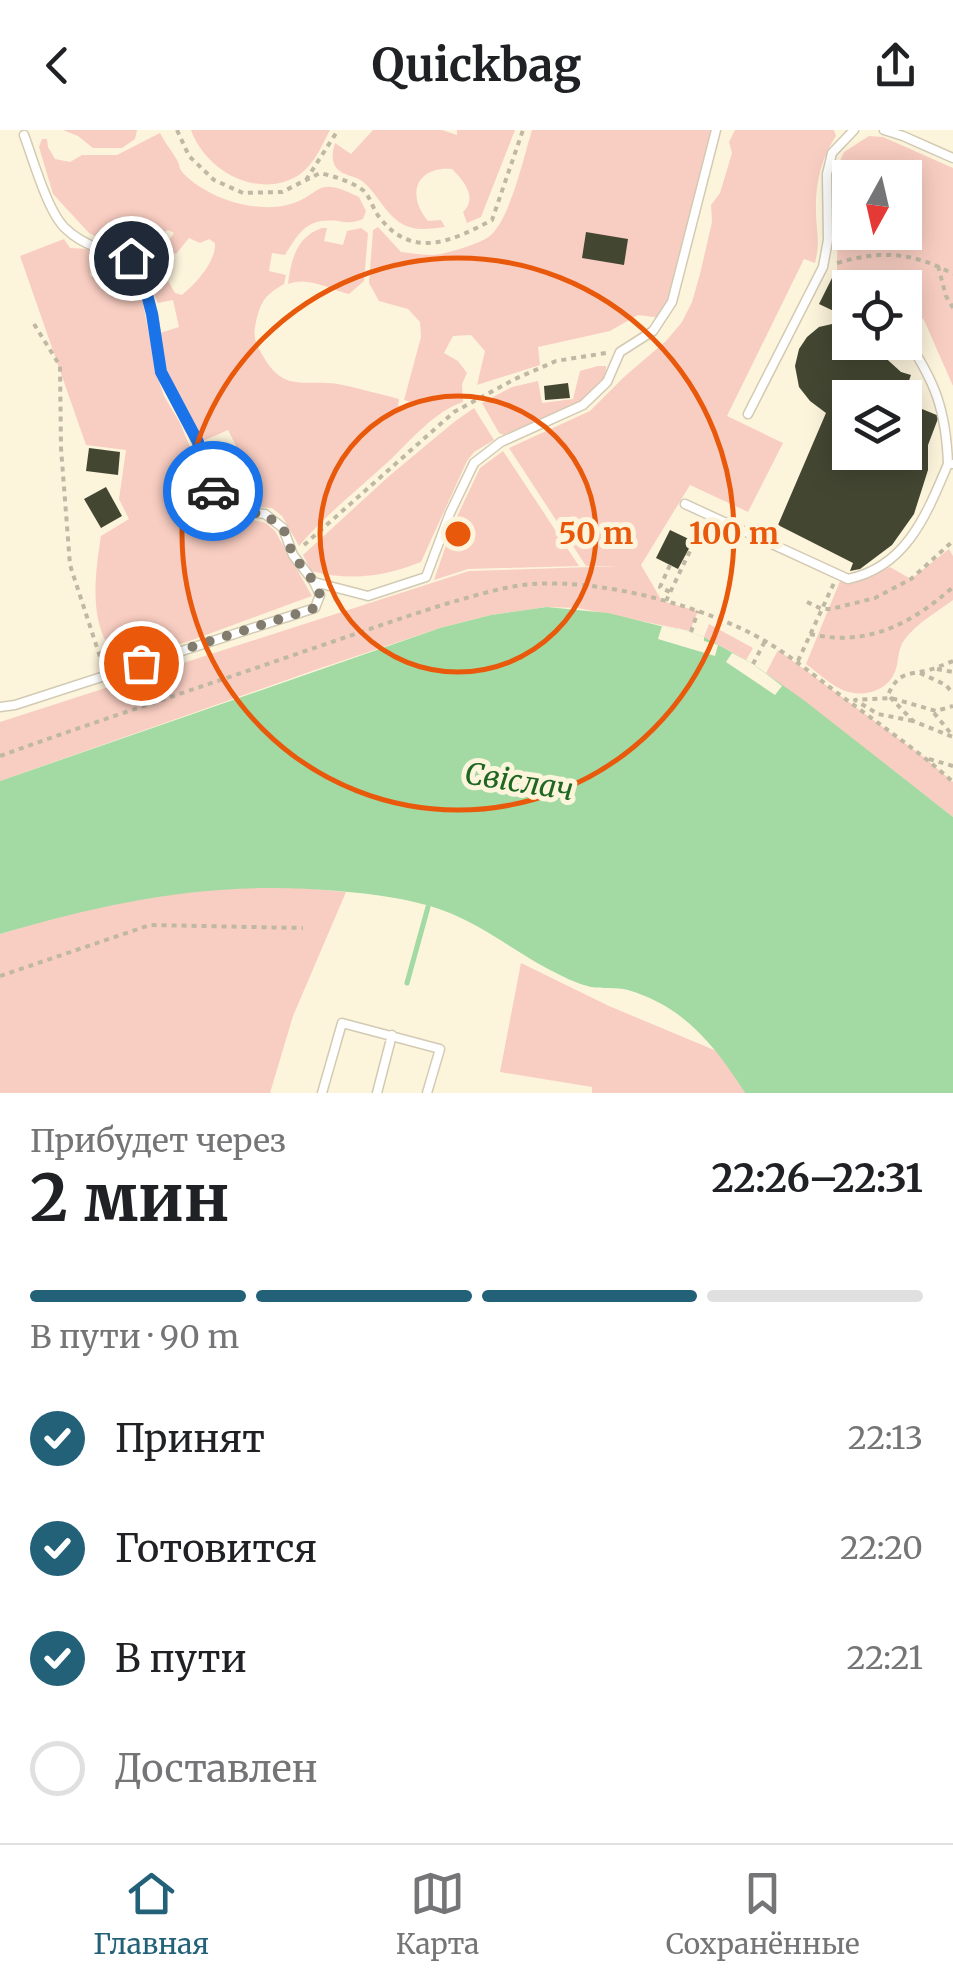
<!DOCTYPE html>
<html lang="ru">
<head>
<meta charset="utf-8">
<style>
	:root { --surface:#fff; --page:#f6f6f6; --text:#202124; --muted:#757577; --line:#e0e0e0; --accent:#236178 }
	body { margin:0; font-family:Merriweather,serif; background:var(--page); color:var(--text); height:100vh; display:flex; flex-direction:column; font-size:38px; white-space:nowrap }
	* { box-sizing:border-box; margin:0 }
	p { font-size:32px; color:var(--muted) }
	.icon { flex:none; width:55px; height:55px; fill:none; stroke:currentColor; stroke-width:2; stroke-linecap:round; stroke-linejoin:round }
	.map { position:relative; height:963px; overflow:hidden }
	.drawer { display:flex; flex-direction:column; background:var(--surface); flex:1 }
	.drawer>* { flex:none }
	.needle { width:65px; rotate:188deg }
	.fabs { position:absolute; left:832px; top:30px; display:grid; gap:20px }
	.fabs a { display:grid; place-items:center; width:90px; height:90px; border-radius:0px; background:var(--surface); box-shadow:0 5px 25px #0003; font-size:50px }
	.pin { position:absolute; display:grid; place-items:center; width:85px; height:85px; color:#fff; margin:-42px; border:5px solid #fff; border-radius:50%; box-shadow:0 2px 10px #0007 }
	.courier { position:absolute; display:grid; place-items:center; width:100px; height:100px; margin:-50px; border:8px solid #1a73e8; border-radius:50%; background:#fff; color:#222; box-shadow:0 2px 12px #0007 }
	.overview em { font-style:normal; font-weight:700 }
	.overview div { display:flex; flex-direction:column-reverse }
	.overview { display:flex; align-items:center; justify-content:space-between; height:170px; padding:0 30px }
	h1 { font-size:65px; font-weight:700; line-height:75px }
	.bar { display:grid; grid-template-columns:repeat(4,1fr); gap:15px 10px; align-content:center; height:120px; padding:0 30px }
	.bar i { height:12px; border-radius:8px; background:var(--line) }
	.bar .current { background:var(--accent) }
	.bar p { grid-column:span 4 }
	ol { padding:0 30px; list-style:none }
	li { display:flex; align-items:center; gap:30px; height:110px }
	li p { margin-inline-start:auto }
	li .icon { padding:10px; border-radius:50%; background:var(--accent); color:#fff; stroke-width:4 }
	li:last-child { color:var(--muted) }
	li i { width:55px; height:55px; border:5px solid var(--line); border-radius:50% }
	header { display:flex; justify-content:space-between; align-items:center; height:130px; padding:0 30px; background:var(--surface); font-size:45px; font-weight:700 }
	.tabs { display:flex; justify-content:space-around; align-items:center; height:140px; border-top:2px solid var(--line); background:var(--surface); font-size:28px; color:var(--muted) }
	.tabs a { display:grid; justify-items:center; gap:5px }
	.tabs .current { color:var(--accent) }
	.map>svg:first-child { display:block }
	.green { fill:#f9cec2; fill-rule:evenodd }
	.water { fill:#a3daa3 }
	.pier { fill:#fdf4dc }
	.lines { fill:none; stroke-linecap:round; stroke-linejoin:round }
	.stream { stroke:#a3daa3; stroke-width:5 }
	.building { fill:#434732; fill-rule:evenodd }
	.lane-casing { stroke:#d3cab3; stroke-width:11 }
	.path { stroke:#bfb8a4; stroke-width:4; stroke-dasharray:5 5; stroke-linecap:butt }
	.lane { stroke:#fff; stroke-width:8 }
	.done { stroke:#827c6e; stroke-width:10; stroke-dasharray:0 18 }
	.route { stroke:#1a73e8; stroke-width:12 }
	.ring { fill:none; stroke:#e8590c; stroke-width:5 }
	.labels { text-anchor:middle; stroke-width:10; stroke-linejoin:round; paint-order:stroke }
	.water-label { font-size:30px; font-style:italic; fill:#1d6723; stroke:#fdf4dc }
	.centre { fill:#e8590c; stroke:#fdf4dc; stroke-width:5 }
	.ring-label { font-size:30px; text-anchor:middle; font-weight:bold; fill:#e8590c; stroke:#fdf4dc; stroke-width:10; stroke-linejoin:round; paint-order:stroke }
</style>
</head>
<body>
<header><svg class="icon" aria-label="back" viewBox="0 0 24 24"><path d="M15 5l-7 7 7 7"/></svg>Quickbag<svg class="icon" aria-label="share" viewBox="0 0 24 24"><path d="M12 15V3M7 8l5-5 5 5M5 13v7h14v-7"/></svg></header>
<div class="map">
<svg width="953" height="963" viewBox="0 0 953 963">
	<rect width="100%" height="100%" fill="#fdf4dc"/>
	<path class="green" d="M63 0H137L135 9 122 18H93L78 6Z
		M191 0H330C322 15 314 35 299 45 259 70 206 42 191 0Z
		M373 0H442L457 5V0H515L481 87 467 93 463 82C478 68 464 51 452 39 416 36 406 65 428 91L441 90 445 97C429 99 414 102 399 92 384 82 377 63 362 51 354 45 341 46 335 36 331 29 333 20 335 13L351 24Z
		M532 0H717L662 188 638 185 610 201 538 217 540 235 477 255 485 221 471 205 453 206 444 223 458 231 467 243 462 254 463 272C435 281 411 310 390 330 359 359 327 383 299 416L282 386 272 378 248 376 233 369 218 358 250 344 228 300 203 311 167 242 160 203 179 197 173 170 158 173 147 148 151 144 161 152 167 149 175 163 182 165C196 153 216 132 215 113L209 109 200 113 189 108 176 124 164 117 174 103 168 100 134 116 109 113 89 103 53 64 39 17 42 9H47L48 17 55 29 70 32 82 25H117L160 3C165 13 172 21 177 30 182 40 177 36 184 44 208 68 253 83 287 75 324 65 313 44 359 67L366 81 363 89C353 93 348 93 338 91 307 88 300 101 285 125L272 123 269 141 286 145 284 154C263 166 260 173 255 197 253 208 257 216 263 226 284 263 303 249 338 254 358 258 379 264 399 269L398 276 408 278 410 272 404 270 421 207 420 192 408 179 379 171 369 153 373 100 378 97 401 122C412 123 423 125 433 125 446 124 484 113 492 104 511 85 524 26 532 0Z
		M735 0H834L836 6C820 30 815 56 816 84 817 104 820 113 815 133L804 129 727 286 783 313 748 382 690 355 641 435 662 471 698 481 690 501 578 478 547 477 491 485 440 498 315 540 0 651V592L469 441 619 436H586L509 318 590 281 624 247 666 211 682 192 692 172 700 144 712 92 711 75 720 63 732 23 729 12Z
		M869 6 883 7 953 38V256L924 190 905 172V158L883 157 837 141 838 35 844 22ZM850 48H905V102H850Z
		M322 98H327L324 111 343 115 347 101 361 98 368 103 364 151 349 164C329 159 308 146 288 154 291 130 296 107 322 98Z
		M64 109 70 118 88 119 99 127 91 137 90 145 109 158 125 143 141 163 156 242 164 266 180 293 190 317 199 357 208 367 225 380 240 387 266 393 275 401 312 466 187 512 119 529C87 499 95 444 101 406L129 389 119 369 126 320 86 315 20 126Z
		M598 236H606C608 275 532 290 504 305L499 303 482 273 512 257 538 251 542 273 573 269 580 241Z
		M474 278 494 310 474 322 467 331 421 432C383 447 351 451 311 441L303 425 388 347 454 292Z
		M503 321 579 436 468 439 434 450 453 395 480 338Z
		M949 419 953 426V470C937 482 918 492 905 509 896 520 900 534 893 546 884 562 862 567 845 561 832 556 818 543 806 534L840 451C859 454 874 446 890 437L911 449Z
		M709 494 753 518 746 530 704 507Z
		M778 520 925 628 953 652V687L766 543Z
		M223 758H304L346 762 293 886 270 963H0V804L74 782 151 767Z
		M521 833 609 876 719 922 745 963H592V957L500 942Z"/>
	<path class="water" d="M547 477 608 483 677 500 678 498 704 507 753 534 805 571 953 687V963H745C715 916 685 877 628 860 616 857 603 859 591 857 582 855 570 850 562 846 521 827 486 796 442 780 408 768 373 764 338 761 217 750 115 770 0 804V651L440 498 491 485Z"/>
	<path class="pier" d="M662 496 677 500 678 498 704 507V511L718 515 715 526 658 509Z
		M732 523 753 534 782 556 775 565 726 532Z"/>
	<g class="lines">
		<path class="stream" d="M407 853 428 777"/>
	</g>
	<path class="building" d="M586 102 628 109 624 135 582 128Z
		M834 144 853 153 838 183 819 174Z
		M845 191 850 192V212H868L901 242 911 245 907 256 922 279 939 286 928 315V340L914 384 892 415 860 439 850 441 853 433 778 395 826 283 810 271 799 257 795 236 799 219 807 207 819 197ZM850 268H905V322H850Z
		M568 253 570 268 545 270 544 256Z
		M89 318 120 322 118 345 86 341Z
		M106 357 122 386 101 398 84 369Z
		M670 400 693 411 678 439 656 428Z"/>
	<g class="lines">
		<defs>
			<path id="lane" d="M884 0 903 6 953 28
				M24 5C33 29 48 83 66 99 84 116 108 122 131 128L144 153 153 185 161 242 197 312 210 358 229 376 248 382 265 384 283 398 293 425 314 452 368 466 426 447 450 383 474 333 501 312 583 275 607 252 620 222 653 201 672 172 716 0
				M905 207C935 251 946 280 948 334
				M748 284 823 137 828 110 827 44 832 23 854 0
				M685 374 848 449C907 437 927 383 948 334H953
				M0 577 15 575 315 478 320 465 314 452
				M322 963 342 893 440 919 427 963
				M377 963 392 905"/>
		</defs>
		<use href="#lane" class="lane-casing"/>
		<path class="path" d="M177 0 189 26 214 50 243 63 282 62 320 43C336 47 351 51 364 61 371 68 373 80 380 88 413 130 452 111 492 90L523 0
			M306 50 338 0
			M837 133C881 120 913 122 953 144
			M938 136 946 166 953 178
			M34 194 60 236 61 318 70 435 103 536
			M304 415 454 282 515 249 556 231 606 223
			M670 435 660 457 670 462
			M666 471 703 394
			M807 472 822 479H831L875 468 911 449 953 411
			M691 502 698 481
			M810 504C868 517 911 494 953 457
			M798 531 834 453
			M953 531C945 534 937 538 929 540 907 545 898 542 888 565L913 591 953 607
			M753 534 765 511
			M937 539 953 542
			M920 543 946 555 953 564
			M934 583 953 606
			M913 591 878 584 855 570 891 568 936 581 953 576
			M0 626C102 589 205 556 308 520 356 504 403 487 452 472 478 465 505 456 533 454 603 449 705 476 765 511 796 529 823 553 851 573 886 599 921 623 953 652
			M929 629 953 636
			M0 846 150 795 303 798"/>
		<use href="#lane" class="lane"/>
	</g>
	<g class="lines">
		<path class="done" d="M141 533 315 478 320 465 314 452 293 425 283 398 264 384 248 382 230 376 213 361"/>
		<path class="route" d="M131 128 144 153 152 184 161 242 198 312 210 358 213 361"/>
	</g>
	<g class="ring">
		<circle cx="458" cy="404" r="138"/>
		<circle cx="458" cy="404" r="276"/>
	</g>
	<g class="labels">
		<g class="water-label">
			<text transform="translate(519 652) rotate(9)" y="10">Свіслач</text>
		</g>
	</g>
	<circle cx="458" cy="404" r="15" class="centre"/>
	<g class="ring-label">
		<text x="596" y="414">50 m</text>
		<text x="734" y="414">100 m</text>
	</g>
</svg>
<div class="fabs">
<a><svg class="needle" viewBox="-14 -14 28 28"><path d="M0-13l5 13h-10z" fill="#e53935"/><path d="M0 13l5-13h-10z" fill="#757577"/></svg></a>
<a><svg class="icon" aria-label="locate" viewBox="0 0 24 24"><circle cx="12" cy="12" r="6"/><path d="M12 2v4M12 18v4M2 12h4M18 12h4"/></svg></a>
<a><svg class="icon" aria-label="layers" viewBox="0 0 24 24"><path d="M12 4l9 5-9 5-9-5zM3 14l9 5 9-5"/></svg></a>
</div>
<div class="pin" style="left:141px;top:533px;background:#ea580c"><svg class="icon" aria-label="bag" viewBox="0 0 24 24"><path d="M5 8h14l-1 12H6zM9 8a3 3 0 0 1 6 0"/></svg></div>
<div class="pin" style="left:131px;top:128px;background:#1f2937"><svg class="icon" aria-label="home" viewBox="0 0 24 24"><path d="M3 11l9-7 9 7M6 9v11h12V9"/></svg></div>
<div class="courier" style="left:213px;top:361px"><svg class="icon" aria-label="car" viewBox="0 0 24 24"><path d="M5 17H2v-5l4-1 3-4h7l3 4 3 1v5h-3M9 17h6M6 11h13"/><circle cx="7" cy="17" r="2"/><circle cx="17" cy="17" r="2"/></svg></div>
</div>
<section class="drawer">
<div class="overview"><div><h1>2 мин</h1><p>Прибудет через</p></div><em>22:26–22:31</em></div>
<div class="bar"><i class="current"></i><i class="current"></i><i class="current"></i><i></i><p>В пути · 90 m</p></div>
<ol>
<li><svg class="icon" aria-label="check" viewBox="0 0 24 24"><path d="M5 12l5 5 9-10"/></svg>Принят<p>22:13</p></li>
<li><svg class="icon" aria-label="check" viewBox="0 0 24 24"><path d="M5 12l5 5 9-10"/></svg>Готовится<p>22:20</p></li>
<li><svg class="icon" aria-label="check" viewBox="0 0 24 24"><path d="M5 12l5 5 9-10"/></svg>В пути<p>22:21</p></li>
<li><i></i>Доставлен</li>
</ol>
</section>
<nav class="tabs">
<a class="current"><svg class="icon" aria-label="home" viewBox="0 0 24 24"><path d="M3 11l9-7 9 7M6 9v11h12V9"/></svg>Главная</a>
<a><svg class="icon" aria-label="map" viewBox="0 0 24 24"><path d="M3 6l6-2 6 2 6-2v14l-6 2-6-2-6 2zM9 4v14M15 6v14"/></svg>Карта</a>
<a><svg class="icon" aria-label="saved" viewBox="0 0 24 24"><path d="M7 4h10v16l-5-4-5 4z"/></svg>Сохранённые</a>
</nav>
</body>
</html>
